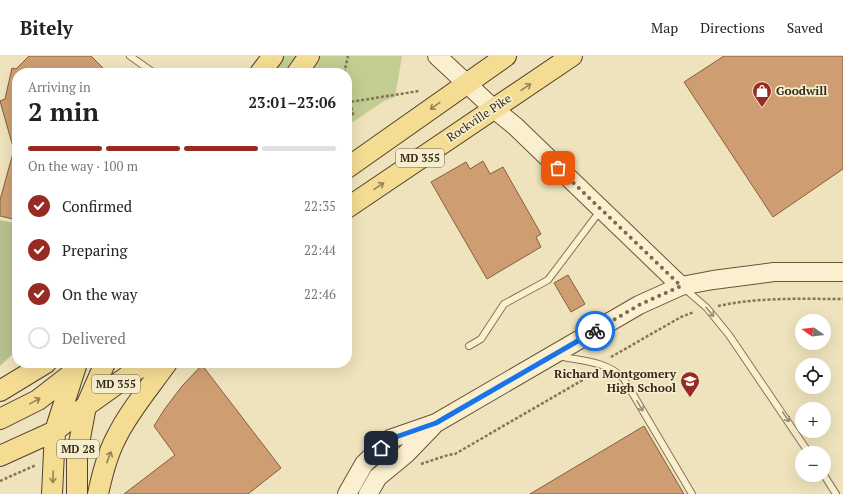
<!DOCTYPE html>
<html lang="en">
<head>
<meta charset="utf-8">
<style>
	:root { --surface:#fff; --page:#f6f6f6; --text:#222; --muted:#767676; --line:#e0e0e0; --accent:#972b24 }
	body { margin:0; font-family:"PT Serif",serif; background:var(--page); color:var(--text); height:100vh; display:flex; flex-direction:column; font-size:15px; white-space:nowrap }
	* { box-sizing:border-box; margin:0 }
	p { font-size:13px; color:var(--muted) }
	.icon { flex:none; width:22px; height:22px; fill:none; stroke:currentColor; stroke-width:2; stroke-linecap:round; stroke-linejoin:round }
	.map { position:relative; flex:1; overflow:hidden }
	.sheet { position:absolute; left:12px; top:12px; width:340px; height:300px; display:flex; flex-direction:column; background:var(--surface); border-radius:16px; box-shadow:0 4px 16px #0002 }
	.sheet>* { flex:none }
	.needle { width:26px; rotate:284deg }
	.tools { position:absolute; left:795px; top:258px; display:grid; gap:8px }
	.tools a { display:grid; place-items:center; width:36px; height:36px; border-radius:50%; background:var(--surface); box-shadow:0 4px 16px #0002; font-size:20px }
	.pin { position:absolute; display:grid; place-items:center; width:34px; height:34px; color:#fff; margin:-17px; border-radius:8px; box-shadow:0 2px 6px #0006 }
	.courier { position:absolute; display:grid; place-items:center; width:40px; height:40px; margin:-20px; border:3px solid #1a73e8; border-radius:50%; background:#fff; color:#222; box-shadow:0 1px 5px #0007 }
	.head em { font-style:normal; font-weight:700 }
	.head div { display:flex; flex-direction:column-reverse }
	.head { display:flex; align-items:center; justify-content:space-between; height:68px; padding:0 16px }
	h1 { font-size:26px; font-weight:700; line-height:30px }
	.bar { display:grid; grid-template-columns:repeat(4,1fr); gap:6px 4px; align-content:center; height:48px; padding:0 16px }
	.bar i { height:5px; border-radius:3px; background:var(--line) }
	.bar .current { background:var(--accent) }
	.bar p { grid-column:span 4 }
	ol { padding:0 16px; list-style:none }
	li { display:flex; align-items:center; gap:12px; height:44px }
	li p { margin-inline-start:auto }
	li .icon { padding:4px; border-radius:50%; background:var(--accent); color:#fff; stroke-width:4 }
	li:last-child { color:var(--muted) }
	li i { width:22px; height:22px; border:2px solid var(--line); border-radius:50% }
	header { display:flex; align-items:center; gap:24px; box-sizing:border-box; height:56px; padding:0 20px; background:var(--surface); border-bottom:1px solid var(--line) }
	header strong { font-size:19px }
	nav { display:flex; gap:22px; margin-inline-start:auto; font-size:14px }
	.map>svg:first-child { display:block }
	.green { fill:#c2cd91 }
	.cemetery { fill:#b8c191 }
	.building { fill:#ce9e72; stroke:#875e3b }
	.lines { fill:none; stroke-linecap:round; stroke-linejoin:round }
	.lane-casing { stroke:#877356; stroke-width:8 }
	.secondary-casing { stroke:#685439; stroke-width:20 }
	.primary-casing { stroke:#54412b; stroke-width:22 }
	.path { stroke:#877356; stroke-width:2.5; stroke-dasharray:3 2; stroke-linecap:butt }
	.lane { stroke:#faf0d0; stroke-width:6 }
	.secondary { stroke:#faf0d0; stroke-width:18 }
	.primary { stroke:#f4dc93; stroke-width:20 }
	.oneway { stroke:#958357 }
	.oneway2 { stroke:#988d76 }
	.done { stroke:#776b54; stroke-width:4; stroke-dasharray:0 7.2 }
	.route { stroke:#1a73e8; stroke-width:5 }
	.labels { text-anchor:middle; stroke-width:3.5; stroke-linejoin:round; paint-order:stroke }
	.shield { fill:#f6edcd; stroke:#706450; stroke-width:1 }
	.shield-label { font-size:11px; font-weight:bold; fill:#362a1b }
	.poi-label { font-size:12px; font-weight:bold; fill:#362a1b; stroke:#f6edcd; text-anchor:start }
	.street-label { font-size:12px; fill:#362a1b; stroke:#f6edcd }
</style>
</head>
<body>
<header>
<strong>Bitely</strong>
<nav><a>Map</a><a>Directions</a><a>Saved</a></nav>
</header>
<div class="map">
<svg width="843" height="438" viewBox="0 0 843 438">
	<rect width="100%" height="100%" fill="#efe3bd"/>
	<path class="green" d="M284 0H402L395 41 384 45 347 70V17H270Z"/>
	<path class="cemetery" d="M17 159V294L0 310V164L14 167Z"/>
	<path class="building" d="M29 0H91L108 17H17V91H13L0 45 5 43 12 12 16 13Z
		M724 0H843V113L773 161 684 26Z
		M13 97 17 98V150L13 163 0 160V144Z
		M483 105 490 118 503 111 541 178 536 181 541 191 487 223 431 126 466 106 470 113Z
		M568 219 585 248 571 256 554 227Z
		M202 309 281 412 248 438H124L175 399 154 370 164 354 182 330Z
		M644 370 684 438H530Z"/>
	<g class="lines">
		<defs>
			<path id="lane" d="M130 0 154 17
				M684 232 707 252 729 279 809 397
				M469 290 481 283 504 248 548 224 600 155
				M558 300C582 305 607 305 624 323L692 438
				M824 419 836 438"/>
			<path id="secondary" d="M437 0 494 53 515 70 681 230
				M347 438 364 408 390 383 436 367 639 249 681 230 713 224 774 216H843
				M368 438 378 421 406 398 433 370"/>
			<path id="primary" d="M260 17 273 0
				M297 17 309 0
				M347 112 506 0
				M347 152 572 0
				M0 335 46 307
				M0 363 38 344 74 316
				M0 400 55 375 86 350 146 307
				M52 438 55 375 77 307
				M77 438V398L86 350 105 307
				M98 438C102 419 107 399 116 382 129 355 150 331 167 307"/>
		</defs>
		<use href="#lane" class="lane-casing"/>
		<use href="#secondary" class="secondary-casing"/>
		<use href="#primary" class="primary-casing"/>
		<path class="path" d="M344 17 348 0
			M347 37 350 46
			M347 60 353 58 350 46 419 35
			M718 250C759 241 801 243 843 243
			M611 301 681 261 694 256
			M421 408 448 399 455 398 593 318
			M0 425 36 409"/>
		<use href="#lane" class="lane"/>
		<use href="#secondary" class="secondary"/>
		<use href="#primary" class="primary"/>
	</g>
	<defs><path id="oneway-shaft" d="M-6 0H5M1.5-3L5.5 0L1.5 3" fill="none" stroke-width="1.6" stroke-linecap="round" stroke-linejoin="round"/></defs>
	<g class="oneway">
		<use href="#oneway-shaft" transform="translate(526 31) rotate(-34)"/>
		<use href="#oneway-shaft" transform="translate(435 50) rotate(144)"/>
		<use href="#oneway-shaft" transform="translate(379 130) rotate(-34)"/>
		<use href="#oneway-shaft" transform="translate(35 345) rotate(-29)"/>
		<use href="#oneway-shaft" transform="translate(109 401) rotate(-69)"/>
		<use href="#oneway-shaft" transform="translate(53 421) rotate(92)"/>
	</g>
	<g class="oneway2">
		<use href="#oneway-shaft" transform="translate(710 256) rotate(49)"/>
		<use href="#oneway-shaft" transform="translate(640 350) rotate(60)"/>
		<use href="#oneway-shaft" transform="translate(786 361) rotate(56)"/>
	</g>
	<g class="lines">
		<path class="done" d="M558 112 681 230 639 249 595 275"/>
		<path class="route" d="M381 392 390 383 436 367 595 275"/>
	</g>
	<defs>
		<symbol id="shop-pin" viewBox="-11 -11 22 30"><path d="M0 17L-7.5 6A9.5 9.5 0 1 1 7.5 6Z" fill="#972b24" stroke="#f6edcd"/><path d="M-5-2.5h2.3a2.7 3.5 0 0 1 5.4 0H5L5.5 6h-11ZM-1.5-2.5h3a1.5 2.3 0 0 0-3 0Z" fill="#fff"/></symbol>
		<symbol id="school-pin" viewBox="-11 -11 22 30"><path d="M0 17L-7.5 6A9.5 9.5 0 1 1 7.5 6Z" fill="#972b24" stroke="#f6edcd"/><path d="M0-5L7-2L0 1L-7-2ZM-4 1L0 2.5L4 1V4Q0 6-4 4Z" fill="#fff"/></symbol>
	</defs>
	<g fill-rule="evenodd">
		<use href="#shop-pin" x="751" y="24" width="22" height="30"/>
		<use href="#school-pin" x="679" y="314" width="22" height="30"/>
	</g>
	<g class="labels">
		<g class="shield">
			<rect x="396" y="93" width="48" height="18" rx="3"/>
			<rect x="92" y="319" width="48" height="18" rx="3"/>
			<rect x="57" y="384" width="42" height="18" rx="3"/>
		</g>
		<g class="shield-label">
			<text x="420" y="106">MD 355</text>
			<text x="116" y="332">MD 355</text>
			<text x="78" y="397">MD 28</text>
		</g>
		<g class="poi-label">
			<text x="776" y="39">Goodwill</text>
			<text x="676" y="322" text-anchor="end">Richard Montgomery<tspan x="676" dy="14">High School</tspan></text>
		</g>
		<g class="street-label">
			<text transform="translate(479 62) rotate(-34)" y="4">Rockville Pike</text>
		</g>
	</g>
</svg>
<div class="tools">
<a><svg class="needle" viewBox="-14 -14 28 28"><path d="M0-13l5 13h-10z" fill="#e53935"/><path d="M0 13l5-13h-10z" fill="#767676"/></svg></a>
<a><svg class="icon" aria-label="locate" viewBox="0 0 24 24"><circle cx="12" cy="12" r="6"/><path d="M12 2v4M12 18v4M2 12h4M18 12h4"/></svg></a>
<a>+</a>
<a>−</a>
</div>
<div class="pin" style="left:558px;top:112px;background:#ea580c"><svg class="icon" aria-label="bag" viewBox="0 0 24 24"><path d="M5 8h14l-1 12H6zM9 8a3 3 0 0 1 6 0"/></svg></div>
<div class="pin" style="left:381px;top:392px;background:#1f2937"><svg class="icon" aria-label="home" viewBox="0 0 24 24"><path d="M3 11l9-7 9 7M6 9v11h12V9"/></svg></div>
<div class="courier" style="left:595px;top:275px"><svg class="icon" aria-label="bike" viewBox="0 0 24 24"><circle cx="6" cy="16" r="4"/><circle cx="18" cy="16" r="4"/><path d="M6 16l4-8h5l3 8M10 8l3 8H6M13 5h3"/></svg></div>
<section class="sheet">
<div class="head"><div><h1>2 min</h1><p>Arriving in</p></div><em>23:01–23:06</em></div>
<div class="bar"><i class="current"></i><i class="current"></i><i class="current"></i><i></i><p>On the way · 100 m</p></div>
<ol>
<li><svg class="icon" aria-label="check" viewBox="0 0 24 24"><path d="M5 12l5 5 9-10"/></svg>Confirmed<p>22:35</p></li>
<li><svg class="icon" aria-label="check" viewBox="0 0 24 24"><path d="M5 12l5 5 9-10"/></svg>Preparing<p>22:44</p></li>
<li><svg class="icon" aria-label="check" viewBox="0 0 24 24"><path d="M5 12l5 5 9-10"/></svg>On the way<p>22:46</p></li>
<li><i></i>Delivered</li>
</ol>
</section>
</div>
</body>
</html>
